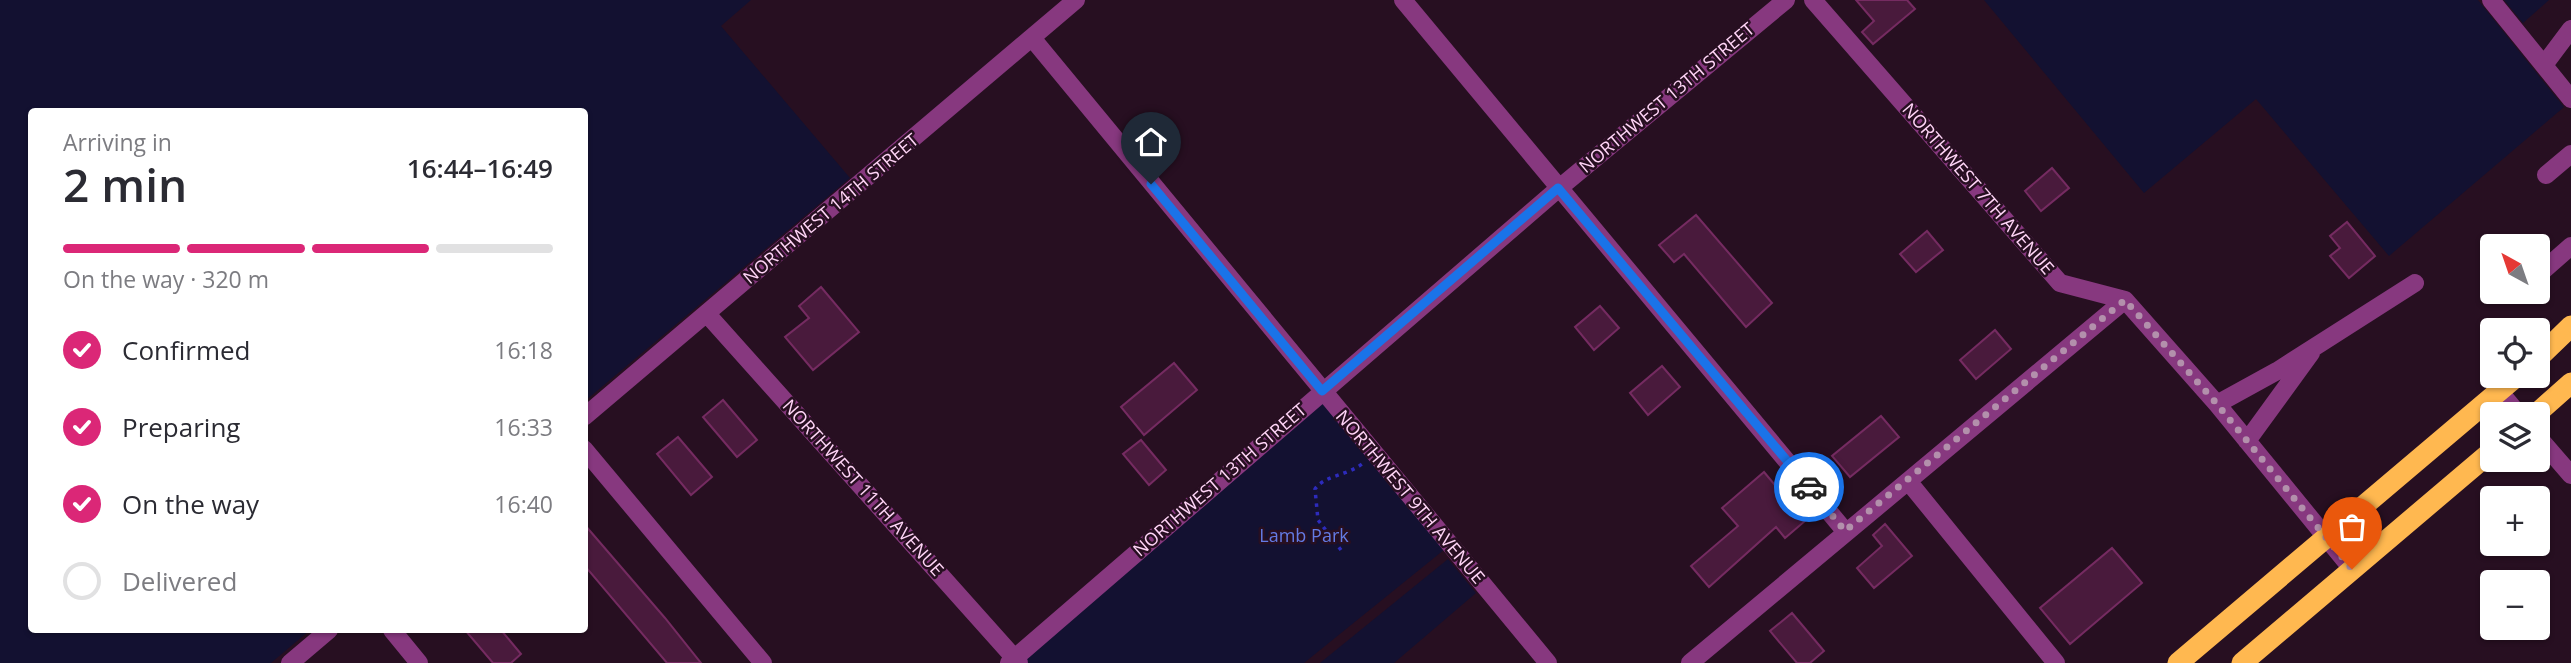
<!DOCTYPE html>
<html lang="en">
<head>
<meta charset="utf-8">
<style>
	:root { --surface:#fff; --page:#f2f2f3; --text:#2b2b33; --muted:#7c7c81; --line:#e1e1e2; --accent:#db2777 }
	body { margin:0; font-family:"Open Sans",sans-serif; background:var(--page); color:var(--text); height:100vh; display:flex; flex-direction:column; font-size:26px; white-space:nowrap }
	* { box-sizing:border-box; margin:0 }
	p { font-size:23px; color:var(--muted) }
	.icon { flex:none; width:38px; height:38px; fill:none; stroke:currentColor; stroke-width:2; stroke-linecap:round; stroke-linejoin:round }
	.map { position:relative; flex:1; overflow:hidden }
	.drawer { position:absolute; left:28px; top:108px; width:560px; height:525px; display:flex; flex-direction:column; background:var(--surface); border-radius:7px; box-shadow:0 2px 5px #0004 }
	.drawer>* { flex:none }
	.needle { width:46px; rotate:320deg }
	.buttons { position:absolute; left:2480px; top:234px; display:grid; gap:14px }
	.buttons a { display:grid; place-items:center; width:70px; height:70px; border-radius:7px; background:var(--surface); box-shadow:0 2px 5px #0004; font-size:35px }
	.pin { position:absolute; display:grid; place-items:center; width:60px; height:60px; color:#fff; margin:-72px -30px; border-radius:50% 50% 50% 0; rotate:-45deg; box-shadow:0 0 7px #0007 }
	.pin .icon { rotate:45deg }
	.courier { position:absolute; display:grid; place-items:center; width:70px; height:70px; margin:-35px; border:5px solid #1a73e8; border-radius:50%; background:#fff; color:#222; box-shadow:0 2px 9px #0007 }
	.overview em { font-style:normal; font-weight:600 }
	.overview div { display:flex; flex-direction:column-reverse }
	.overview { display:flex; align-items:center; justify-content:space-between; height:119px; padding:0 35px }
	h1 { font-size:46px; font-weight:600; line-height:52px }
	.bar { display:grid; grid-template-columns:repeat(4,1fr); gap:10px 7px; align-content:center; height:84px; padding:0 35px }
	.bar i { height:9px; border-radius:5px; background:var(--line) }
	.bar .selected { background:var(--accent) }
	.bar p { grid-column:span 4 }
	ol { padding:0 35px; list-style:none }
	li { display:flex; align-items:center; gap:21px; height:77px }
	li p { margin-inline-start:auto }
	li .icon { padding:7px; border-radius:50%; background:var(--accent); color:#fff; stroke-width:4 }
	li:last-child { color:var(--muted) }
	li i { width:38px; height:38px; border:4px solid var(--line); border-radius:50% }
	.map>svg:first-child { display:block }
	.green { fill:#131131 }
	.building { fill:#491a3c; stroke:#752b61; stroke-width:2 }
	.lines { fill:none; stroke-linecap:round; stroke-linejoin:round }
	.path { stroke:#2d2bbc; stroke-width:3.5; stroke-dasharray:3.5 5; stroke-linecap:butt }
	.minor { stroke:#87387f; stroke-width:18 }
	.highway { stroke:#ffb850; stroke-width:21 }
	.done { stroke:#b390ac; stroke-width:7; stroke-dasharray:0 12.6 }
	.route { stroke:#1a73e8; stroke-width:9 }
	.labels { text-anchor:middle; stroke-width:5; stroke-linejoin:round; paint-order:stroke }
	.street-label { font-size:18px; fill:#ffd5f7; stroke:#270f21 }
	.park-label { font-size:18px; fill:#647be5; stroke:#270f21 }
</style>
</head>
<body>
<div class="map">
<svg width="2571" height="663" viewBox="0 0 2571 663">
	<rect width="100%" height="100%" fill="#270f21"/>
	<path class="green" d="M0 0H751L721 26 850 178 585 401 584 112H32V630H310L271 663H0Z
		M1984 0H2478L2564 107 2389 256 2256 99 2144 193Z
		M2504 0H2549L2523 23Z
		M1322 391 1450 545 1304 663H1019Z
		M1448 559 1476 593 1394 663H1320Z"/>
	<path class="building" d="M1856 0H1907L1915 9 1873 44 1862 32 1874 21Z
		M2052 168 2069 188 2041 211 2025 191Z
		M1696 215 1772 303 1746 327 1684 254 1674 262 1659 245Z
		M2347 222 2375 256 2349 278 2330 256 2340 248 2330 236Z
		M1927 231 1943 250 1916 272 1900 254Z
		M821 287 859 332 813 370 785 337 809 318 799 306Z
		M1600 306 1619 328 1594 350 1575 327Z
		M1995 330 2011 349 1976 379 1960 360Z
		M1174 363 1197 390 1144 435 1121 407Z
		M1662 366 1680 387 1648 415 1630 393Z
		M723 400 757 440 737 457 703 417Z
		M1881 416 1899 437 1850 477 1832 456Z
		M678 437 712 477 691 495 657 454Z
		M1141 440 1166 470 1149 485 1123 454Z
		M1764 472 1805 521 1785 538 1776 527 1709 587 1691 566 1738 526 1722 508Z
		M584 524 665 618 701 663H667L584 565Z
		M1885 524 1912 556 1874 588 1857 568 1882 546 1873 535Z
		M2112 548 2142 583 2070 644 2040 608Z
		M1792 613 1824 651 1810 663H1797L1770 631Z
		M465 630H501L521 654 511 663H493Z"/>
	<g class="lines">
		<path class="path" d="M1341 550 1318 520 1315 489C1325 475 1346 476 1362 464"/>
		<path class="minor" d="M1403 0 1845 531
			M1813 0 2060 283 2125 300 2217 404 2352 569
			M2491 0 2571 99
			M1032 38 1548 663
			M2544 65 2571 29
			M2546 175 2571 154
			M2538 275 2571 246
			M707 314 1019 663
			M2500 392 2519 415
			M2217 404 2277 371 2415 283
			M584 417 1076 0
			M2538 437 2571 475
			M2247 441 2311 353
			M584 449 763 663
			M1908 481 2056 663
			M392 630 419 663
			M290 663 329 630
			M1009 663 1558 189 1786 0
			M1690 663 2125 300"/>
		<path class="highway" d="M2538 358 2571 326
			M2535 415 2571 383
			M2178 663 2517 376
			M2242 663 2492 451"/>
	</g>
	<g class="lines">
		<path class="done" d="M1809 487 1845 531 2125 300 2217 404 2352 569"/>
		<path class="route" d="M1151 184 1322 391 1558 188 1809 487"/>
	</g>
	<g class="labels">
		<g class="street-label">
			<text transform="translate(1667 98) rotate(-40)" y="6">NORTHWEST 13TH STREET</text>
			<text transform="translate(1978 189) rotate(49)" y="6">NORTHWEST 7TH AVENUE</text>
			<text transform="translate(831 209) rotate(-40)" y="6">NORTHWEST 14TH STREET</text>
			<text transform="translate(1220 480) rotate(-41)" y="6">NORTHWEST 13TH STREET</text>
			<text transform="translate(863 488) rotate(48)" y="6">NORTHWEST 11TH AVENUE</text>
			<text transform="translate(1410 497) rotate(50)" y="6">NORTHWEST 9TH AVENUE</text>
		</g>
		<g class="park-label">
			<text x="1304" y="542">Lamb Park</text>
		</g>
	</g>
</svg>
<div class="buttons">
<a><svg class="needle" viewBox="-14 -14 28 28"><path d="M0-13l5 13h-10z" fill="#e53935"/><path d="M0 13l5-13h-10z" fill="#7c7c81"/></svg></a>
<a><svg class="icon" aria-label="locate" viewBox="0 0 24 24"><circle cx="12" cy="12" r="6"/><path d="M12 2v4M12 18v4M2 12h4M18 12h4"/></svg></a>
<a><svg class="icon" aria-label="layers" viewBox="0 0 24 24"><path d="M12 4l9 5-9 5-9-5zM3 14l9 5 9-5"/></svg></a>
<a>+</a>
<a>−</a>
</div>
<div class="pin" style="left:2352px;top:569px;background:#ea580c"><svg class="icon" aria-label="bag" viewBox="0 0 24 24"><path d="M5 8h14l-1 12H6zM9 8a3 3 0 0 1 6 0"/></svg></div>
<div class="pin" style="left:1151px;top:184px;background:#1f2937"><svg class="icon" aria-label="home" viewBox="0 0 24 24"><path d="M3 11l9-7 9 7M6 9v11h12V9"/></svg></div>
<div class="courier" style="left:1809px;top:487px"><svg class="icon" aria-label="car" viewBox="0 0 24 24"><path d="M5 17H2v-5l4-1 3-4h7l3 4 3 1v5h-3M9 17h6M6 11h13"/><circle cx="7" cy="17" r="2"/><circle cx="17" cy="17" r="2"/></svg></div>
<section class="drawer">
<div class="overview"><div><h1>2 min</h1><p>Arriving in</p></div><em>16:44–16:49</em></div>
<div class="bar"><i class="selected"></i><i class="selected"></i><i class="selected"></i><i></i><p>On the way · 320 m</p></div>
<ol>
<li><svg class="icon" aria-label="check" viewBox="0 0 24 24"><path d="M5 12l5 5 9-10"/></svg>Confirmed<p>16:18</p></li>
<li><svg class="icon" aria-label="check" viewBox="0 0 24 24"><path d="M5 12l5 5 9-10"/></svg>Preparing<p>16:33</p></li>
<li><svg class="icon" aria-label="check" viewBox="0 0 24 24"><path d="M5 12l5 5 9-10"/></svg>On the way<p>16:40</p></li>
<li><i></i>Delivered</li>
</ol>
</section>
</div>
</body>
</html>
